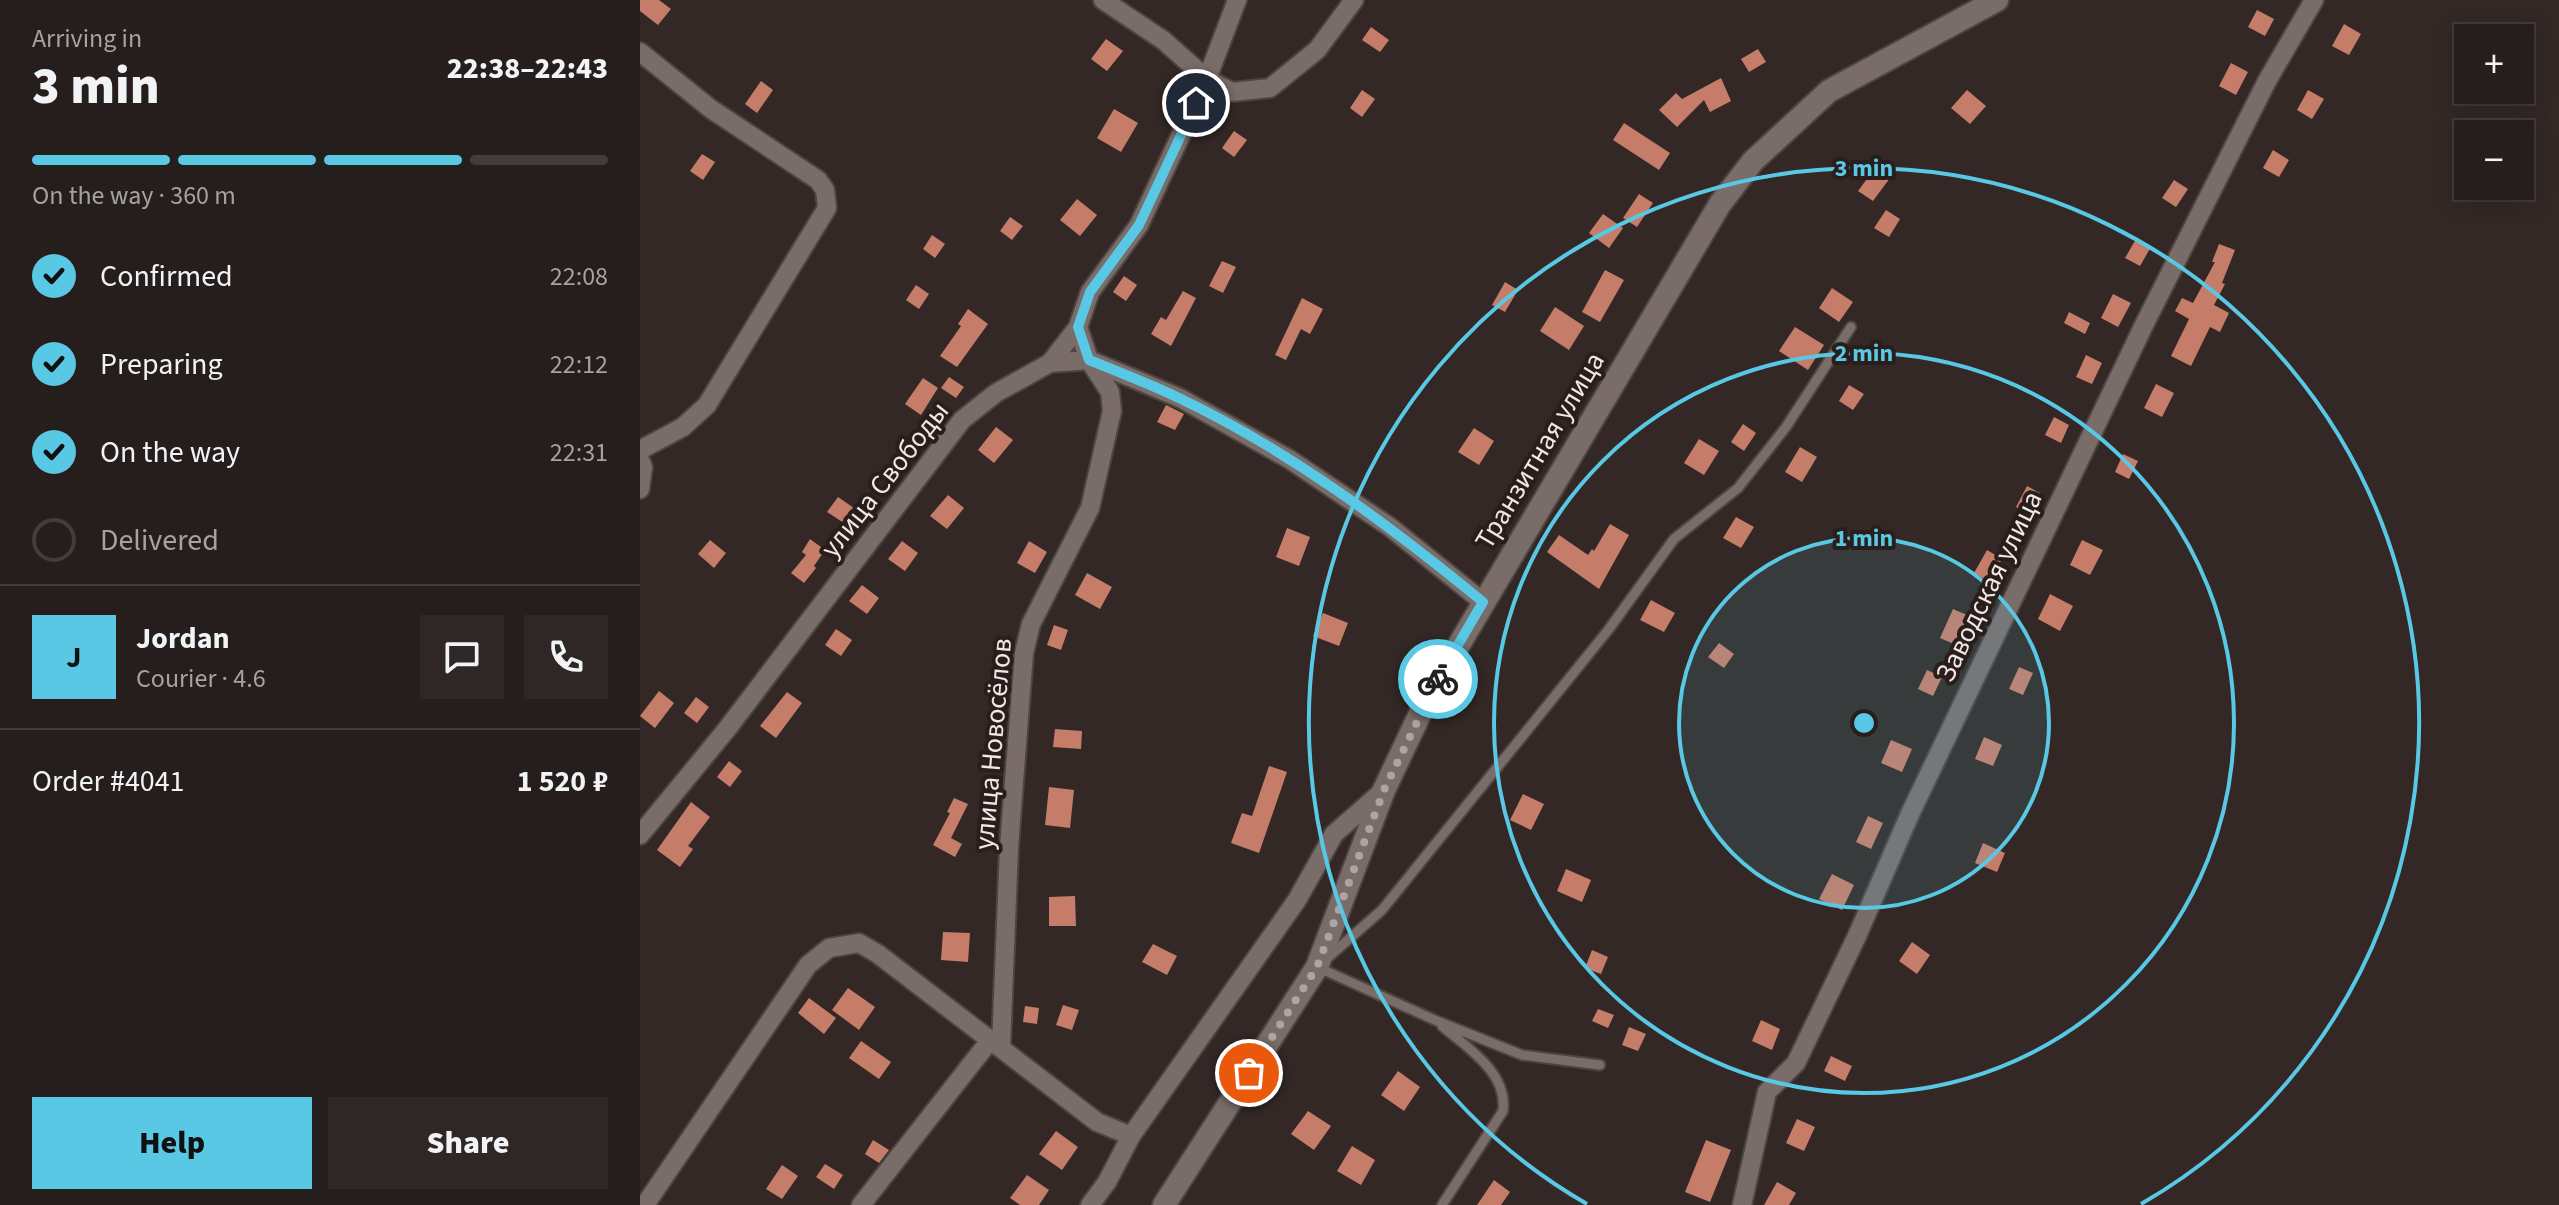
<!DOCTYPE html>
<html lang="en">
<head>
<meta charset="utf-8">
<style>
	:root { --surface:#261e1c; --page:#2e2725; --text:#f1f3f6; --muted:#a4a2a3; --line:#423c3b; --accent:#58c8e4 }
	body { margin:0; font-family:"Source Sans 3",sans-serif; background:var(--page); color:var(--text); height:100vh; display:flex; flex-direction:column; font-size:30px; white-space:nowrap }
	* { box-sizing:border-box; margin:0 }
	p { font-size:26px; color:var(--muted) }
	.icon { flex:none; width:44px; height:44px; fill:none; stroke:currentColor; stroke-width:2; stroke-linecap:round; stroke-linejoin:round }
	.map { position:relative; flex:1; overflow:hidden }
	.side { display:flex; flex-direction:column; background:var(--surface); width:640px }
	.side>* { flex:none }
	.tools { position:absolute; left:1814px; top:24px; display:grid; gap:16px }
	.tools a { display:grid; place-items:center; width:80px; height:80px; border-radius:0px; background:var(--surface); box-shadow:0 4px 20px #0003,0 0 0 2px var(--line); font-size:40px }
	.pin { position:absolute; display:grid; place-items:center; width:68px; height:68px; color:#fff; margin:-34px; border:4px solid #fff; border-radius:50%; box-shadow:0 2px 8px #0007 }
	.courier { position:absolute; display:grid; place-items:center; width:80px; height:80px; margin:-40px; border:6px solid #58c8e4; border-radius:50%; background:#fff; color:#222; box-shadow:0 2px 10px #0007 }
	.headline em { font-style:normal; font-weight:800 }
	.headline div { display:flex; flex-direction:column-reverse }
	.headline { display:flex; align-items:center; justify-content:space-between; height:136px; padding:0 32px }
	h1 { font-size:52px; font-weight:800; line-height:60px }
	.bar { display:grid; grid-template-columns:repeat(4,1fr); gap:12px 8px; align-content:center; height:96px; padding:0 32px }
	.bar i { height:10px; border-radius:6px; background:var(--line) }
	.bar .active { background:var(--accent) }
	.bar p { grid-column:span 4 }
	.line { display:flex; align-items:center; gap:20px; padding:0 32px; border-top:2px solid var(--line) }
	.line div { flex:1 }
	.round { display:grid; place-items:center; flex:none; width:84px; height:84px; border-radius:0px; background:var(--page) }
	ol { padding:0 32px; list-style:none }
	li { display:flex; align-items:center; gap:24px; height:88px }
	li p { margin-inline-start:auto }
	li .icon { padding:8px; border-radius:50%; background:var(--accent); color:#111; stroke-width:4 }
	li:last-child { color:var(--muted) }
	li i { width:44px; height:44px; border:4px solid var(--line); border-radius:50% }
	.primary-button { display:flex; gap:16px; margin-top:auto; padding:16px 32px }
	.primary-button a { flex:1; height:92px; border-radius:0px; background:var(--accent); color:#111; font-size:32px; font-weight:800; line-height:92px; text-align:center }
	.primary-button a+a { background:var(--page); color:var(--text) }
	main { display:flex; flex:1; min-height:0 }
	.map>svg:first-child { display:block }
	.building { fill:#c57d69 }
	.lines { fill:none; stroke-linecap:round; stroke-linejoin:round }
	.service-casing { stroke:#4d4542; stroke-width:13 }
	.minor-casing { stroke:#4d4542; stroke-width:22 }
	.secondary-casing { stroke:#4d4542; stroke-width:26 }
	.service { stroke:#7a6d69; stroke-width:9 }
	.minor { stroke:#7a6d69; stroke-width:18 }
	.secondary { stroke:#7a6d69; stroke-width:22 }
	.done { stroke:#ada5a2; stroke-width:8; stroke-dasharray:0 14.4 }
	.route { stroke:#58c8e4; stroke-width:10 }
	.ring { fill:none; stroke:#58c8e4; stroke-width:4 }
	.labels { text-anchor:middle; stroke-width:8; stroke-linejoin:round; paint-order:stroke }
	.street-label { font-size:28px; fill:#efe8e5; stroke:#291e1b }
	.centre { fill:#58c8e4; stroke:#291e1b; stroke-width:4 }
	.ring-label { font-size:24px; text-anchor:middle; font-weight:bold; fill:#58c8e4; stroke:#291e1b; stroke-width:8; stroke-linejoin:round; paint-order:stroke }
</style>
</head>
<body>
<main>
<section class="side">
<div class="headline"><div><h1>3 min</h1><p>Arriving in</p></div><em>22:38–22:43</em></div>
<div class="bar"><i class="active"></i><i class="active"></i><i class="active"></i><i></i><p>On the way · 360 m</p></div>
<ol>
<li><svg class="icon" aria-label="check" viewBox="0 0 24 24"><path d="M5 12l5 5 9-10"/></svg>Confirmed<p>22:08</p></li>
<li><svg class="icon" aria-label="check" viewBox="0 0 24 24"><path d="M5 12l5 5 9-10"/></svg>Preparing<p>22:12</p></li>
<li><svg class="icon" aria-label="check" viewBox="0 0 24 24"><path d="M5 12l5 5 9-10"/></svg>On the way<p>22:31</p></li>
<li><i></i>Delivered</li>
</ol>
<div class="line" style="height:144px"><b class="round" style="background:var(--accent);color:#111">J</b><div><b>Jordan</b><p>Courier · 4.6</p></div><a class="round"><svg class="icon" aria-label="chat" viewBox="0 0 24 24"><path d="M4 5h16v11H9l-5 4z"/></svg></a><a class="round"><svg class="icon" aria-label="phone" viewBox="0 0 24 24"><path d="M5 4h4l2 5-3 2q2 4 5 5l2-3 5 2v4C11 20 4 13 5 4z"/></svg></a></div>
<div class="line" style="height:104px"><div>Order #4041</div><b>1 520 ₽</b></div>
<div class="primary-button"><a>Help</a><a>Share</a></div>
</section>
<div class="map">
<svg width="1919" height="1205" viewBox="0 0 1919 1205">
	<rect width="100%" height="100%" fill="#332825"/>
	<path class="building" d="M0 0H19L31 9 18 25 0 11Z
		M1617 10 1634 19 1625 36 1608 27Z
		M1704 24 1721 34 1709 55 1692 46Z
		M731 27 749 40 740 52 722 40Z
		M466 39 483 51 467 71 451 59Z
		M1118 49 1126 62 1109 72 1101 59Z
		M1591 63 1608 72 1596 95 1579 86Z
		M1081 78 1091 101 1070 112 1064 100 1037 127 1019 110 1036 93 1042 99Z
		M121 81 133 90 117 113 105 104Z
		M722 90 735 99 722 117 710 108Z
		M1327 90 1346 106 1330 124 1311 108Z
		M1668 90 1684 99 1672 119 1657 110Z
		M474 109 498 123 481 152 457 138Z
		M984 123 1030 153 1019 170 973 140Z
		M594 131 607 140 594 157 582 148Z
		M1633 150 1649 160 1639 177 1623 168Z
		M62 154 75 162 63 180 50 171Z
		M1235 168 1250 178 1233 201 1218 191Z
		M1534 180 1548 189 1536 207 1522 198Z
		M999 194 1013 203 997 227 983 218Z
		M437 199 457 215 440 236 420 220Z
		M1246 210 1260 219 1249 237 1234 228Z
		M963 214 983 228 969 248 949 233Z
		M370 217 383 226 372 240 360 231Z
		M292 235 305 244 295 258 283 249Z
		M1496 239 1511 247 1500 266 1485 258Z
		M1579 244 1595 250 1582 283 1585 284 1574 305 1589 313 1580 332 1570 327 1551 366 1531 356 1549 319 1535 311 1542 298 1553 303 1575 262H1572Z
		M582 261 596 267 583 293 569 286Z
		M965 270 984 280 960 322 942 312Z
		M484 276 497 285 486 301 473 292Z
		M865 282 878 290 865 312 852 305Z
		M276 285 289 294 279 309 266 300Z
		M1192 288 1213 302 1199 322 1179 308Z
		M543 291 556 298 531 346 511 334 521 317 526 320Z
		M1473 294 1491 303 1478 327 1461 318Z
		M662 298 683 309 670 334 661 329 646 360 635 355Z
		M915 307 944 326 929 350 900 331Z
		M328 309 348 324 317 367 300 356 321 326 318 324Z
		M1429 312 1450 323 1445 334 1424 323Z
		M1155 327 1184 345 1168 370 1139 351Z
		M1446 355 1462 363 1452 384 1436 377Z
		M309 377 324 387 316 398 301 388Z
		M283 378 298 388 281 415 265 404Z
		M1516 384 1534 393 1522 417 1504 408Z
		M1209 385 1224 394 1213 410 1199 401Z
		M526 405 544 414 535 430 517 422Z
		M1414 417 1429 425 1421 443 1405 435Z
		M1103 424 1116 433 1104 451 1091 442Z
		M356 427 373 440 354 463 338 450Z
		M834 428 854 441 839 465 818 452Z
		M1059 439 1079 451 1064 475 1044 463Z
		M1160 447 1177 457 1162 482 1145 472Z
		M1483 454 1498 461 1489 479 1475 472Z
		M1387 486 1400 493 1389 514 1376 507Z
		M308 495 324 508 307 529 290 516Z
		M198 497 214 508 204 523 187 512Z
		M1096 517 1114 527 1101 548 1083 538Z
		M970 524 989 535 959 589 907 552 919 535 948 555 952 549 954 551Z
		M647 528 670 537 659 566 636 557Z
		M170 539 185 550 174 566 176 568 164 583 151 573 166 555 162 552Z
		M70 540 86 553 74 568 58 554Z
		M1442 540 1463 550 1450 575 1430 565Z
		M262 541 278 553 265 571 248 559Z
		M389 541 407 552 395 573 377 563Z
		M1347 550 1362 559 1349 582 1334 573Z
		M447 573 472 587 460 609 435 595Z
		M222 585 239 598 227 614 209 601Z
		M1410 594 1433 606 1420 631 1398 619Z
		M1011 600 1035 613 1024 632 1000 620Z
		M1313 609 1334 618 1321 647 1300 638Z
		M683 613 708 623 699 646 673 636Z
		M414 625 428 630 421 650 407 645Z
		M196 629 212 640 201 656 185 645Z
		M1079 643 1094 654 1084 668 1068 657Z
		M1379 667 1393 673 1383 695 1369 689Z
		M1287 670 1302 677 1293 696 1278 689Z
		M19 691 34 703 15 728 0 716Z
		M147 692 162 703 136 738 120 726Z
		M56 697 69 707 57 723 44 713Z
		M415 729 442 731 441 749 413 747Z
		M1344 737 1362 745 1353 766 1335 759Z
		M1251 740 1272 749 1262 772 1241 763Z
		M89 761 102 771 90 787 77 777Z
		M629 766 647 772 619 853 591 843 602 813 612 816Z
		M409 787 434 790 430 828 405 825Z
		M883 794 904 804 891 830 870 820Z
		M314 798 328 804 311 838 322 844 315 857 293 845 310 813 307 812Z
		M51 802 70 817 48 846 53 849 40 867 17 850Z
		M1228 816 1243 823 1231 849 1216 842Z
		M1343 843 1365 853 1357 872 1335 863Z
		M926 869 951 880 942 902 917 891Z
		M1192 874 1214 885 1202 910 1179 899Z
		M435 896 436 926H409V897Z
		M303 932 330 933 328 962 301 960Z
		M1272 942 1290 955 1277 974 1259 961Z
		M513 944 537 956 527 975 502 962Z
		M952 950 968 957 961 974 945 968Z
		M208 988 235 1007 219 1030 192 1010Z
		M169 998 196 1018 184 1034 158 1013Z
		M423 1005 439 1010 432 1030 416 1025Z
		M385 1006 399 1008 397 1024 383 1022Z
		M958 1009 974 1015 968 1028 952 1021Z
		M1121 1020 1140 1029 1132 1050 1112 1041Z
		M989 1027 1006 1034 998 1051 982 1045Z
		M221 1041 251 1062 239 1079 209 1058Z
		M1191 1056 1212 1066 1205 1081 1184 1071Z
		M758 1071 780 1087 764 1111 741 1095Z
		M668 1111 691 1126 674 1150 651 1134Z
		M1157 1119 1175 1127 1164 1151 1146 1143Z
		M416 1131 438 1147 422 1170 399 1154Z
		M233 1140 249 1150 239 1163 225 1154Z
		M1066 1140 1091 1150 1070 1202 1045 1192Z
		M712 1146 735 1160 721 1185 697 1171Z
		M185 1164 203 1175 194 1189 176 1177Z
		M142 1165 158 1176 142 1199 126 1189Z
		M387 1175 409 1190 399 1205H380L370 1198Z
		M854 1180 870 1192 861 1205H837Z
		M1137 1182 1156 1193 1149 1205H1124Z"/>
	<g class="lines">
		<defs>
			<path id="service" d="M960 1065 882 1055 797 1021 677 967 742 910 969 629 1034 539 1098 488 1146 427 1211 327
				M802 1205 863 1111C868 1073 828 1048 802 1026"/>
			<path id="minor" d="M597 0 567 79 592 92 630 88 677 50 714 0
				M0 52 71 109 178 180 185 190 187 208 67 405 43 427 0 450
				M410 363 449 360 540 398 649 459 750 527 843 602
				M0 460 3 467 0 489
				M0 835 87 729 322 420 356 393 410 363 438 327 450 292 499 225 567 79 523 40 463 0
				M361 1047 369 847 384 653 391 624 450 508 472 411 470 392 449 360 438 327
				M5 1205 168 965 189 948 219 943 238 954 457 1122 491 1136
				M221 1205 351 1039
				M450 1205 467 1182 491 1136 657 900 694 834 744 790
				M1102 1205 1127 1092 1156 1063 1217 936 1270 814 1504 325 1627 81 1674 0"/>
			<path id="secondary" d="M524 1205 677 967 744 790 788 697 1080 204 1113 161 1189 91 1357 0"/>
		</defs>
		<use href="#service" class="service-casing"/>
		<use href="#minor" class="minor-casing"/>
		<use href="#secondary" class="secondary-casing"/>
		<use href="#service" class="service"/>
		<use href="#minor" class="minor"/>
		<use href="#secondary" class="secondary"/>
	</g>
	<g class="lines">
		<path class="done" d="M609 1073 677 967 744 790 798 679"/>
		<path class="route" d="M556 103 499 225 450 292 438 327 449 360C479 372 510 384 539 398 650 451 748 524 843 602L798 679"/>
	</g>
	<circle cx="1224" cy="723" r="185" fill="#58c8e4" fill-opacity=".12"/>
	<g class="ring">
		<circle cx="1224" cy="723" r="185"/>
		<circle cx="1224" cy="723" r="370"/>
		<path d="M947 1204A555 555 0 1 1 1501 1204"/>
	</g>
	<g class="labels">
		<g class="street-label">
			<text transform="translate(899 450) rotate(-59)" y="10">Транзитная улица</text>
			<text transform="translate(244 479) rotate(-52)" y="10">улица Свободы</text>
			<text transform="translate(1348 586) rotate(-64)" y="10">Заводская улица</text>
			<text transform="translate(352 744) rotate(-85)" y="10">улица Новосёлов</text>
		</g>
	</g>
	<circle cx="1224" cy="723" r="12" class="centre"/>
	<g class="ring-label">
		<text x="1224" y="176">3 min</text>
		<text x="1224" y="361">2 min</text>
		<text x="1224" y="546">1 min</text>
	</g>
</svg>
<div class="tools">
<a>+</a>
<a>−</a>
</div>
<div class="pin" style="left:609px;top:1073px;background:#ea580c"><svg class="icon" aria-label="bag" viewBox="0 0 24 24"><path d="M5 8h14l-1 12H6zM9 8a3 3 0 0 1 6 0"/></svg></div>
<div class="pin" style="left:556px;top:103px;background:#1f2937"><svg class="icon" aria-label="home" viewBox="0 0 24 24"><path d="M3 11l9-7 9 7M6 9v11h12V9"/></svg></div>
<div class="courier" style="left:798px;top:679px"><svg class="icon" aria-label="bike" viewBox="0 0 24 24"><circle cx="6" cy="16" r="4"/><circle cx="18" cy="16" r="4"/><path d="M6 16l4-8h5l3 8M10 8l3 8H6M13 5h3"/></svg></div>
</div>
</main>
</body>
</html>
